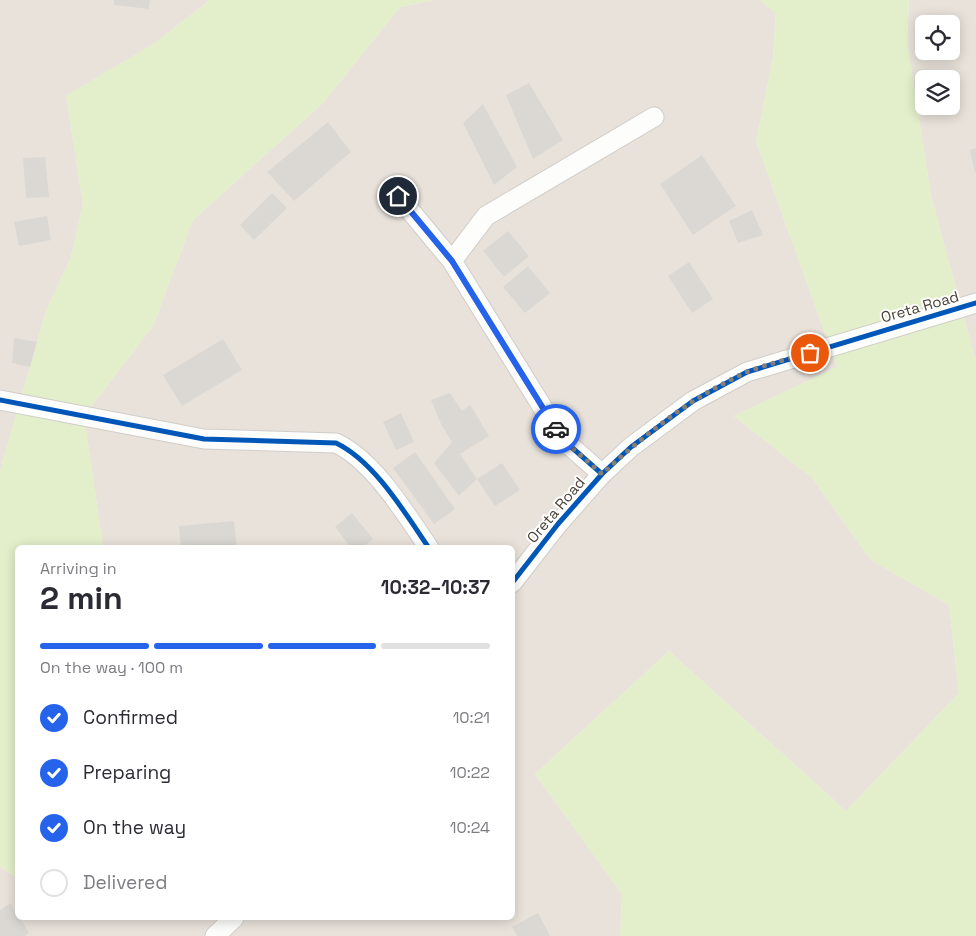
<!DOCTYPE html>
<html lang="en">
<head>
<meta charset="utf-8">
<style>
	:root { --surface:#fff; --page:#f2f2f3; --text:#2b2b33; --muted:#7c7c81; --line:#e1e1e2; --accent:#2563eb }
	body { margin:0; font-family:"Space Grotesk",sans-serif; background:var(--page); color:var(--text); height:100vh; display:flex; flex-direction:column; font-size:19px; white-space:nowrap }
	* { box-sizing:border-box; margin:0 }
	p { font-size:16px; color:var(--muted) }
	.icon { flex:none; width:28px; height:28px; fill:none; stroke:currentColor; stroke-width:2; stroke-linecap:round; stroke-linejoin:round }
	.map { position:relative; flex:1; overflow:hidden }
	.sheet { position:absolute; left:15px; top:545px; width:500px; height:375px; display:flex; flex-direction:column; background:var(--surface); border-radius:8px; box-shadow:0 2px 12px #0003 }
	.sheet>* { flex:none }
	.buttons { position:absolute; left:915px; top:15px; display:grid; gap:10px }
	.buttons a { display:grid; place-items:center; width:45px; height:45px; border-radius:8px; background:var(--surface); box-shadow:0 2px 12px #0003; font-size:25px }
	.pin { position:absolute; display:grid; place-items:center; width:42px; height:42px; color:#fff; margin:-21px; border:2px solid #fff; border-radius:50%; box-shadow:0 1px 5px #0007 }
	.courier { position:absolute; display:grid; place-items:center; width:50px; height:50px; margin:-25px; border:4px solid #2563eb; border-radius:50%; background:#fff; color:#222; box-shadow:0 1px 6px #0007 }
	.head em { font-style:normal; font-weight:800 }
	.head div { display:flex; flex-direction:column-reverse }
	.head { display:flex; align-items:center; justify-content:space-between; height:85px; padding:0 25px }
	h1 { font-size:32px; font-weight:800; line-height:38px }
	.bar { display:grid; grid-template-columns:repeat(4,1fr); gap:8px 5px; align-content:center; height:60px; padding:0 25px }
	.bar i { height:6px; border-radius:4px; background:var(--line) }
	.bar .active { background:var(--accent) }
	.bar p { grid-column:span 4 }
	ol { padding:0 25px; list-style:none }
	li { display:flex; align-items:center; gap:15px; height:55px }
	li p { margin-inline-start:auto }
	li .icon { padding:5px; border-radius:50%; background:var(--accent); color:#fff; stroke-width:4 }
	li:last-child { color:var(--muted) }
	li i { width:28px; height:28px; border:2px solid var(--line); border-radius:50% }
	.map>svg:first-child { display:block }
	.residential { fill:#e8e2da; fill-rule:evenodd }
	.green { fill:#e3efcb }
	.building { fill:#dbd8d3 }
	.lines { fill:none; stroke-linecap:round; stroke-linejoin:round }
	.minor-casing { stroke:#d0cdc9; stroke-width:21 }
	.minor { stroke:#fdfdfc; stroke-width:19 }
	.cycleway-casing { stroke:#fff; stroke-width:8 }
	.cycleway { stroke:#0057b8; stroke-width:5 }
	.done { stroke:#867f77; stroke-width:5; stroke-dasharray:0 9 }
	.route { stroke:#2563eb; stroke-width:6 }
	.labels { text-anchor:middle; stroke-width:4; stroke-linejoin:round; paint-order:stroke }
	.street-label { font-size:15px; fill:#4b4237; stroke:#fff }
</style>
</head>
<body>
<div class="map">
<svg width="976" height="936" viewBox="0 0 976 936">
	<rect width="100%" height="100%" fill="#f3f1ed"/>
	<path class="residential" d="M0 0H210L155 43 66 96 83 204 71 257 46 311 0 471Z
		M434 0H759L776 12 773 58 756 141 837 367 734 416 812 478 871 560 949 605 959 693 846 811 669 651 535 774 622 894 620 936H0V867L17 878 18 918H512V548L103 547 84 416 153 326 193 220 323 103 400 7Z
		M909 0H976V361L931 196 907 41ZM924 24H951V51H924ZM924 79H951V106H924Z"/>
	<path class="green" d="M210 0H434L400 7 323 103 193 220 153 326 84 416 103 547 18 548 17 878 0 867V471L46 311 71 257 83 204 66 96 155 43Z
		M759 0H909L907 41 931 196 976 361V936H620L622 894 535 774 669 651 846 811 959 693 949 605 871 560 812 478 734 416 837 367 756 141 773 58 776 13Z"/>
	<path class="building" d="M114 0H150L149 9 114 5Z
		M529 83 563 140 533 159 506 95Z
		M483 104 517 167 494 185 463 123Z
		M328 122 351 152 294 201 267 172Z
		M976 148V172L975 173 970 150Z
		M702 155 736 206 693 235 660 184Z
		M45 157 49 197 26 198 23 158Z
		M272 193 287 208 254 240 240 225Z
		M752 210 763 235 738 243 729 221Z
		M47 216 51 240 19 246 14 222Z
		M508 231 529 256 504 277 483 251Z
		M689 262 713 299 692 313 668 276Z
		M528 266 550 293 525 313 503 287Z
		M14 338 37 342 30 367 12 363Z
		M223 339 242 370 182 406 163 375Z
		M450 393 462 411 470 405 489 436 460 454 477 479 459 496 434 463 452 442 441 424 431 400Z
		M401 413 414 442 396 450 383 422Z
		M415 452 455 509 434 524 393 468Z
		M502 463 520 490 495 506 477 479Z
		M352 513 373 539 362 548H351L335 527Z
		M234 521 237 548H181L179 526Z
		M11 903 18 918H20L29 933 25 936H0V910Z
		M538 913 550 936H517L512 927Z"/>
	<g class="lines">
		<defs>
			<path id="minor" d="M398 196 452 261 559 434 569 445 602 474
				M452 261 486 216 654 117
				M0 400 204 439 336 443C374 461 405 513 429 548
				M512 583 558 524 602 474 631 447 693 401 747 372 976 303
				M215 936 234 918"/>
		</defs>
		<use href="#minor" class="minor-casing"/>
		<use href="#minor" class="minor"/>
		<defs>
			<path id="cycleway" d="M398 196 452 261 559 434 569 445 602 474
				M0 400 204 439 336 443C374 461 405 513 429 548
				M512 583 558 524 602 474 631 447 693 401 747 372 976 303"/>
		</defs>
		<use href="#cycleway" class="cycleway-casing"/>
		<use href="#cycleway" class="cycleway"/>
	</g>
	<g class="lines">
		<path class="done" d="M556 429 569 445 602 474C645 434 693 396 747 372 767 364 789 359 810 353"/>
		<path class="route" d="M398 196 452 261 556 429"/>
	</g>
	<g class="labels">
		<g class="street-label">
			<text transform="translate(920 307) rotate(-16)" y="5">Oreta Road</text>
			<text transform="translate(556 510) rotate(-50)" y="5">Oreta Road</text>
		</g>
	</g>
</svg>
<div class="buttons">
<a><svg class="icon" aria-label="locate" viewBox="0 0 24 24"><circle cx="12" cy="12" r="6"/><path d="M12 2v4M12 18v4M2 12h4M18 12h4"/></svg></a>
<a><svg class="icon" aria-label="layers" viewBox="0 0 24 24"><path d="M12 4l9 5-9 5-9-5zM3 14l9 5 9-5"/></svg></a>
</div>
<div class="pin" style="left:810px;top:353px;background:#ea580c"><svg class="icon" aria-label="bag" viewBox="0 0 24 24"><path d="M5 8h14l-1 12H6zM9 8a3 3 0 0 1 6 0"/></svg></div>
<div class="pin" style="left:398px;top:196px;background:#1f2937"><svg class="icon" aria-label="home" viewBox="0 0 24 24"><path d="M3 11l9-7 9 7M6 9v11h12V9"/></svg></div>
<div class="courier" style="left:556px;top:429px"><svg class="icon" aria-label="car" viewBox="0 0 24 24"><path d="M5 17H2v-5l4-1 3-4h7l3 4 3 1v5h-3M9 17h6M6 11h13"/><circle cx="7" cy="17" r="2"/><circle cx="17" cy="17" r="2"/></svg></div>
<section class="sheet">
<div class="head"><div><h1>2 min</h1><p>Arriving in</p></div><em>10:32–10:37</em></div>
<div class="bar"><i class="active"></i><i class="active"></i><i class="active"></i><i></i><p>On the way · 100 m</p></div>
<ol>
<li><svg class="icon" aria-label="check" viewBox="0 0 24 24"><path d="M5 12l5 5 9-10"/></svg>Confirmed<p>10:21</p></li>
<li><svg class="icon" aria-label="check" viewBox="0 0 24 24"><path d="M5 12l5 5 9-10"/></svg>Preparing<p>10:22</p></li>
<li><svg class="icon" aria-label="check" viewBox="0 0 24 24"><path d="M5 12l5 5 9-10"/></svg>On the way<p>10:24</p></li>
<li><i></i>Delivered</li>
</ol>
</section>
</div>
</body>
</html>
